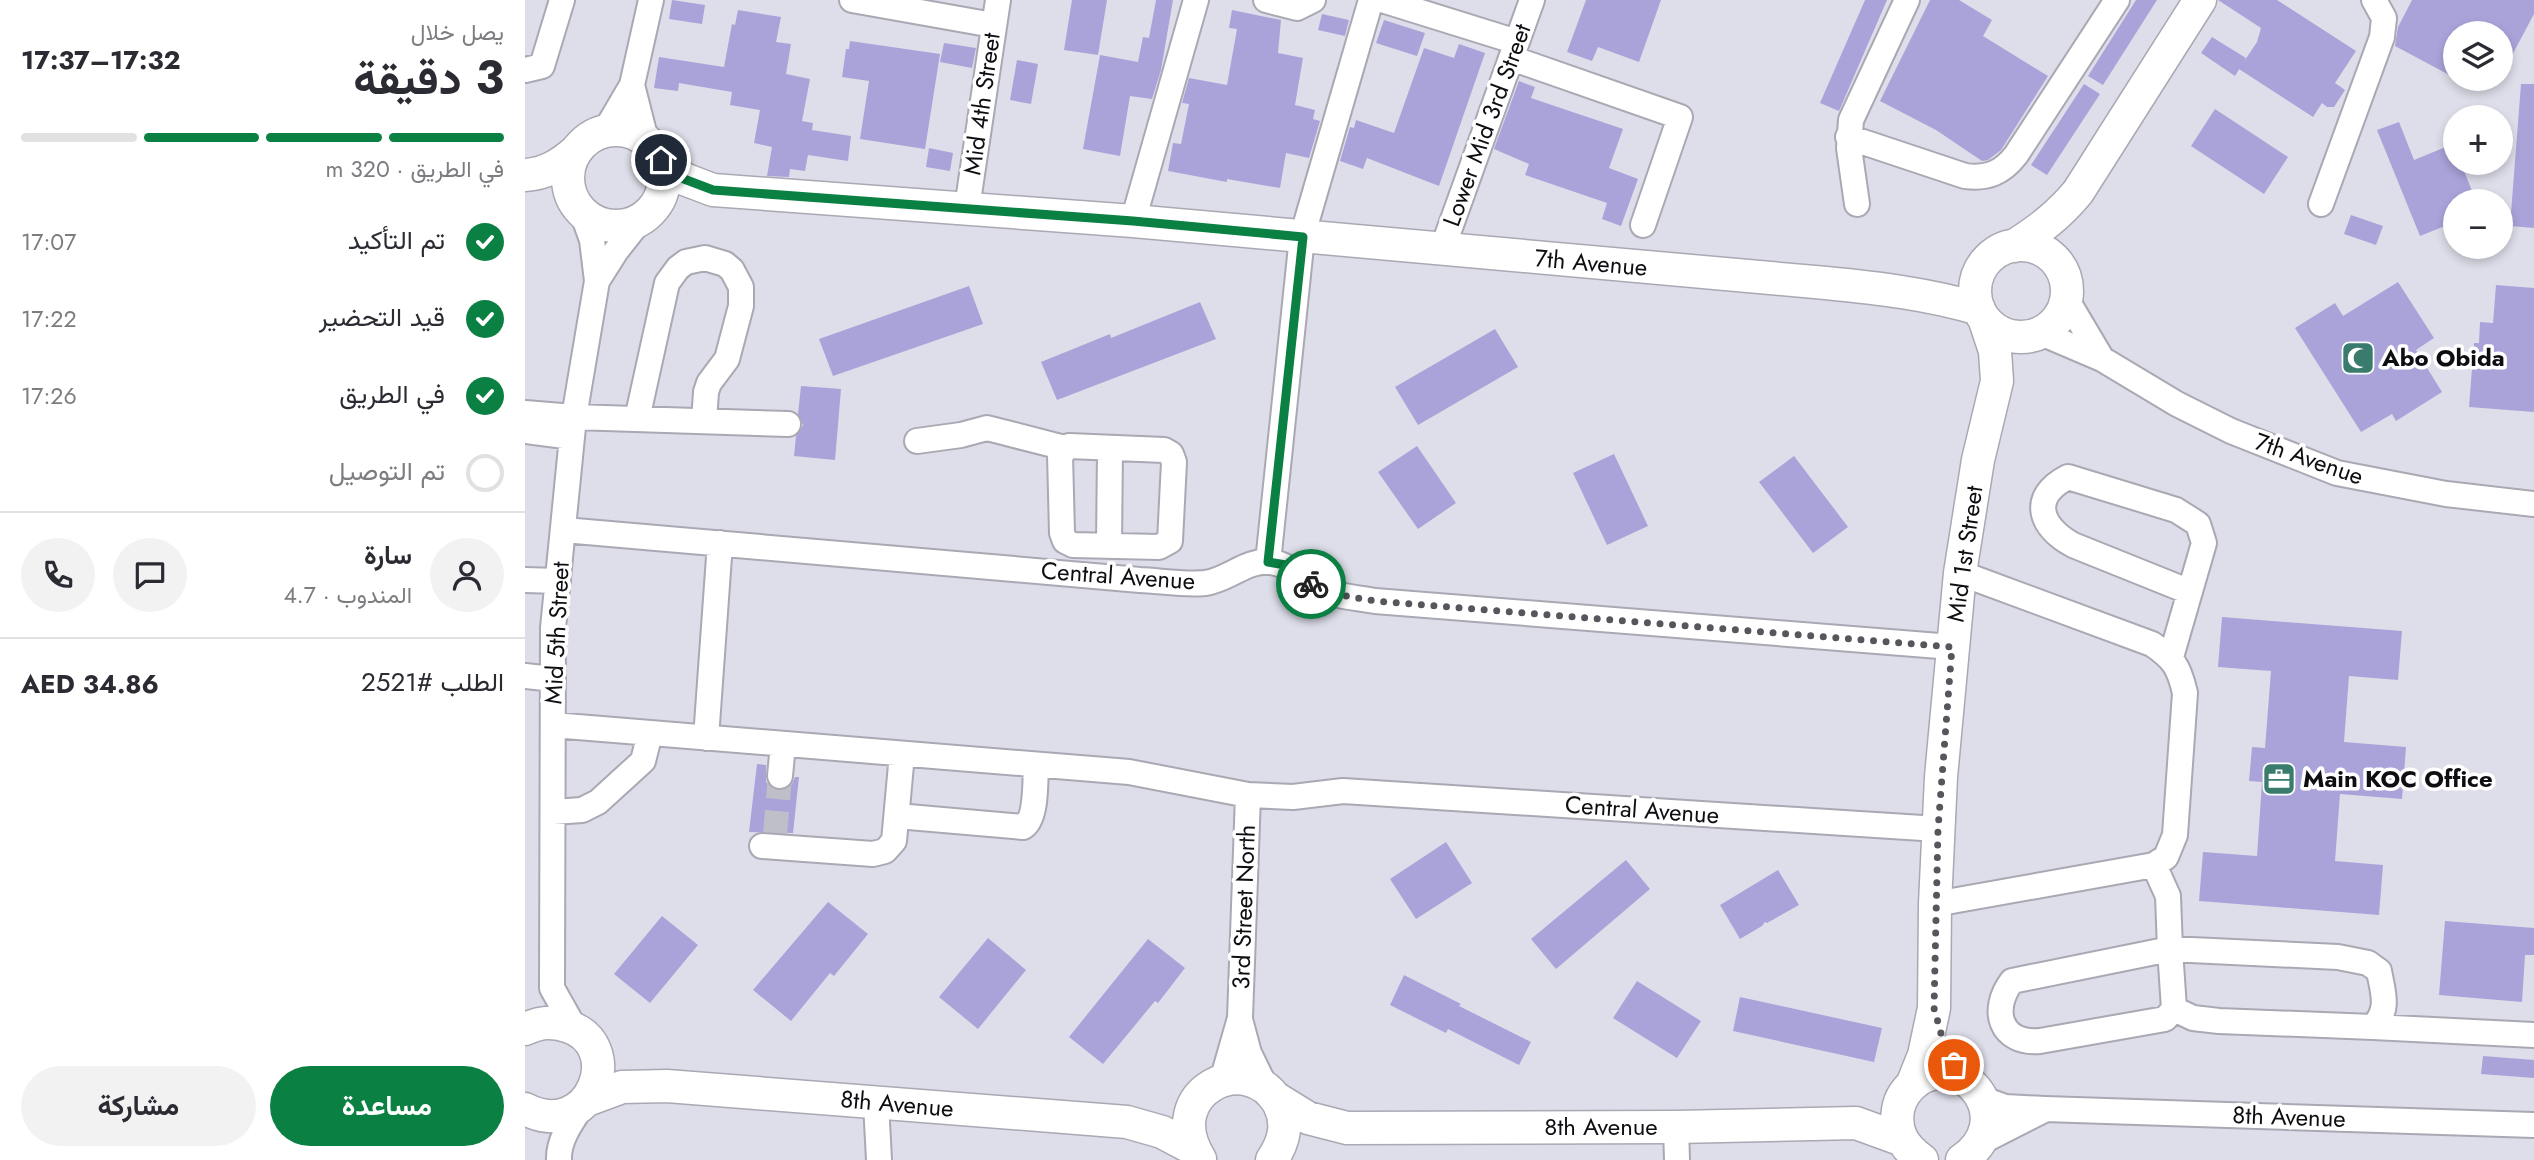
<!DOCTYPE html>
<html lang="ar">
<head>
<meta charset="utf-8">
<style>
	:root { --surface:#fff; --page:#f2f2f3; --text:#2b2b33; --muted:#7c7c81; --line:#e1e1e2; --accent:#0b8043 }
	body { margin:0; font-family:Jost,Vazirmatn,sans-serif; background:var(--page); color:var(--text); direction:rtl; height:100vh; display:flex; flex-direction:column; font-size:26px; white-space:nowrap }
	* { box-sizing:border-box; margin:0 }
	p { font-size:23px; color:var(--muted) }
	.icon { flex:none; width:38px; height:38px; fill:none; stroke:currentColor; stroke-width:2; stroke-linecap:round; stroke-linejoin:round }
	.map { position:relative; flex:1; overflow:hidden; direction:ltr }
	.drawer { display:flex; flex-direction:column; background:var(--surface); width:525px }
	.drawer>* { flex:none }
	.fabs { position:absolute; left:1918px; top:21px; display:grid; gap:14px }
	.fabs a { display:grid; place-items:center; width:70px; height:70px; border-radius:50%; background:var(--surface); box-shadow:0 4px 10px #0003; font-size:35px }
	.pin { position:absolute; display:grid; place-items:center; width:60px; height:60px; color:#fff; margin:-30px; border:4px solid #fff; border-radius:50%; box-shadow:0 2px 7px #0007 }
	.courier { position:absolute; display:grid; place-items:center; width:70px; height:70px; margin:-35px; border:5px solid #0b8043; border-radius:50%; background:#fff; color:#222; box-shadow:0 2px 9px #0007 }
	.head em { font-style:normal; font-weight:700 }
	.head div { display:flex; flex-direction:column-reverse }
	.head { display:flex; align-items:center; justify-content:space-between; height:119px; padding:0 21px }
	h1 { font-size:46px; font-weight:700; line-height:52px }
	.bar { display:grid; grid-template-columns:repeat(4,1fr); gap:10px 7px; align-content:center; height:84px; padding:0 21px }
	.bar i { height:9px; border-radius:5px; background:var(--line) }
	.bar .active { background:var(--accent) }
	.bar p { grid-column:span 4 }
	.line { display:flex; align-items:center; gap:18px; padding:0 21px; border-top:2px solid var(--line) }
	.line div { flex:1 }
	.round { display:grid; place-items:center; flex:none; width:74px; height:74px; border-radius:37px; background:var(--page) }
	ol { padding:0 21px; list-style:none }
	li { display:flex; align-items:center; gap:21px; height:77px }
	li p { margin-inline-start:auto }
	li .icon { padding:7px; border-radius:50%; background:var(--accent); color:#fff; stroke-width:4 }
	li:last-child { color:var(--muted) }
	li i { width:38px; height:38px; border:4px solid var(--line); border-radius:50% }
	.primary-button { display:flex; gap:14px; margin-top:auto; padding:14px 21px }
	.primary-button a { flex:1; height:80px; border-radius:42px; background:var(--accent); color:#fff; font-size:28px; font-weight:700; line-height:80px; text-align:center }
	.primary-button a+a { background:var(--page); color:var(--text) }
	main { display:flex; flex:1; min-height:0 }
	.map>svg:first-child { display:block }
	.building { fill:#a9a3d9 }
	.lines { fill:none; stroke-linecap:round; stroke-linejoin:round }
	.minor-tunnel { stroke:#bfbfc9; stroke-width:24; stroke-dasharray:24 12; stroke-linecap:butt }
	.minor-casing { stroke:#a9a8b3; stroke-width:28 }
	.major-casing { stroke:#a9a8b3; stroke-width:35 }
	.minor { stroke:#fff; stroke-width:24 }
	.major { stroke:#fff; stroke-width:32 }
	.done { stroke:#57565d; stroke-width:7; stroke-dasharray:0 12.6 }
	.route { stroke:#0b8043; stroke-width:9 }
	.labels { text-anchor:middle; stroke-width:7; stroke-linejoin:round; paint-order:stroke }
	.street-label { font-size:24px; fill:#0e0d11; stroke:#fff }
	.poi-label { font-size:24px; font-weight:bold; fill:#0e0d11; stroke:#fff; text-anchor:start }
</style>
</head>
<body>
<main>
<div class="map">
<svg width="2009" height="1160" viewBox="0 0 2009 1160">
	<rect width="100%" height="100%" fill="#dedeea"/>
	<path class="building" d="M147 0 180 5 177 24 144 19Z
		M547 0H582L573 55 539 50Z
		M631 0H648L636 70 627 99 605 96 595 156 558 149 575 55 613 62 618 37 624 38Z
		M1061 0H1136L1114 62 1073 47 1067 61 1042 52Z
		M1340 0H1362L1314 111 1295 103Z
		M1405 0H1434L1467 20 1458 36 1523 76 1476 150 1463 160 1457 161 1411 130 1355 101Z
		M1611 0H1632L1578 85 1563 76Z
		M1693 0H1752L1831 51 1810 83 1820 90 1809 107H1802L1797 103 1788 117 1714 69 1732 42 1736 28Z
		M1887 0H2009V14L1976 76V33H1930V78L1870 46 1873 27Z
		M213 10 256 17 251 42 266 44 261 74 285 79 277 121 288 123 287 130 326 136 323 161 283 155 280 171 265 169 264 177 242 176 247 147 229 143 235 110 205 105 207 92 154 83 153 91 129 88 134 57 199 67 207 24 210 25Z
		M707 10 756 20 753 53 778 58 770 105 790 110 788 119 795 121 784 158 761 153 755 188 702 179V182L643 171 648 143 656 144 664 104 657 103 664 78 702 85 712 29 704 28Z
		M797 14 824 20 820 36 793 30Z
		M859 20 900 33 892 56 851 43Z
		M1687 37 1721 58 1710 76 1676 53Z
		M325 41 415 54 400 149 335 139 344 81 317 77 321 49H324Z
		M419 43 451 48 447 68 415 62Z
		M934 44 960 53 914 186 842 158 838 169 815 161 825 127 829 128 831 120 869 133 899 48 929 58Z
		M492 60 513 64 506 104 485 100Z
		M994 81 1010 87 1006 98 1098 129 1084 168 1113 179 1096 226 1077 219 1082 203 1000 175 1004 164 969 149Z
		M1559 84 1575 94 1522 175 1506 165Z
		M1996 84H2009V228L1985 226Z
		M1690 109 1763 157 1739 194 1666 146Z
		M1874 122 1889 160 1928 144 1930 163H1936L1951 201H1930V222L1895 236 1852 130Z
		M404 148 428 153 425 171 401 167Z
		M1826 215 1858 226 1851 245 1819 234Z
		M1873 282 1909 338 1891 350 1917 392 1871 421 1867 414 1836 432 1770 328 1810 303 1818 316Z
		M1971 285 2009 288V412L1944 407 1949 343H1954L1955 322 1968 323Z
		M444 286 458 324 308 376 294 339Z
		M675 302 691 339 532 400 516 362 585 334 586 338Z
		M970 329 993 367 893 425 870 387Z
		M276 386 316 389 310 460 269 456 271 436 278 425 273 414Z
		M892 446 931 503 893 529 853 472Z
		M1089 454 1123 526 1082 545 1048 473Z
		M1269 456 1323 527 1288 553 1234 482Z
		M1697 617 1877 631 1873 680 1824 676 1819 742 1881 747 1877 799 1815 794 1810 861 1858 865 1854 915 1674 901 1678 852 1732 856 1737 782 1724 781 1727 747 1740 748 1746 671 1693 667Z
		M232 764 241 765V782L246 788 253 791 262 789 267 784 270 777H274L268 833 224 832Z
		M921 842 947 883 891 919 865 879Z
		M1101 860 1125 889 1031 969 1006 939Z
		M1253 870 1274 905 1242 923 1240 922 1237 926 1215 939 1195 905Z
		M303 902 343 934 309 976 305 973 266 1021 228 990Z
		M137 916 173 945 125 1003 89 974Z
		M1920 921 2009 928V955H2000L1997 1002 1914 995Z
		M463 938 501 970 453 1029 414 997Z
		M623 939 660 968 633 1003 630 1001 578 1064 544 1037Z
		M879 975 936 1004 934 1006 1006 1042 994 1065 923 1029 921 1033 865 1005Z
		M1112 981 1176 1021 1152 1058 1088 1018Z
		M1215 997 1357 1028 1349 1062 1208 1031Z
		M1958 1056 2009 1060V1078L1956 1074Z"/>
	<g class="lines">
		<path class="minor-tunnel" d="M250 835 255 776"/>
		<defs>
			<path id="minor" d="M327 0 468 25
				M741 0 772 8 788 0
				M857 0 992 42
				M986 58 1155 117 1118 225
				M0 70 17 66 37 0
				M107 85 121 140
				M80 131 107 85 126 0
				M1323 137 1440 176C1462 179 1477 173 1491 155L1592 0
				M1332 204 1324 148 1326 120 1382 0
				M1796 204 1857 37 1859 18 1849 0
				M442 208 473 0
				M608 221 671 0
				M917 250 1007 0
				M72 281 91 251 117 218
				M1542 300 1577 359
				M1516 333 1577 359 1652 404 1706 431 1812 473 1921 494 2009 504
				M0 413 49 417 263 424
				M112 419 142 283 153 268 161 262 180 258 200 264 207 270 216 287V306L202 359 184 383 181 392 179 421
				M0 431 47 437
				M392 441 436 435 462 428 540 448
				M544 446 639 450 646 454 649 462 645 541 634 547 548 545 540 541 537 533 535 455Z
				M39 530 615 580C636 581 660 585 680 583 704 580 721 559 746 562 768 565 781 585 802 592 817 597 835 598 850 601L1427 647
				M584 546 585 448
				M743 562 777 237 846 0
				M0 580 33 581
				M1646 657 1679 543 1673 524 1651 510 1543 477C1504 497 1515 527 1548 545L1665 592
				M0 676 28 679
				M28 725 604 772 723 795 768 797 818 791 1413 829
				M181 738 195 543
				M255 776 258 744
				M28 812 57 810 73 802 118 761 125 733
				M372 816 498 827C512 819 510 781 511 765
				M237 846 348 854 360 851 369 841 377 754
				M1629 865 1643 896 1645 949 1487 981C1465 1010 1475 1044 1515 1041L1640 1019 1649 1009 1645 949 1813 957 1843 963 1854 971C1858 993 1865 1009 1848 1027L1694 1021 1668 1018 1649 1009
				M1410 904 1629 865 1641 857 1650 835 1660 693C1654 667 1649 659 1627 644L1435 573
				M716 1023 724 1053 741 1088
				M1848 1027 2009 1035
				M50 1029 27 988 28 628 49 417 72 281 67 240 57 212
				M697 1081 715 1018 723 795
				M1458 1099 1480 1107 1520 1109 2009 1125
				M351 1103 354 1160
				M1151 1127 1152 1160
				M1456 1142 1519 1110
				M34 1160C33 1139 48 1120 59 1103"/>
			<path id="major" d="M43 178a48 48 0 1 1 96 0a48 48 0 1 1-96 0Z
				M136 160 159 179 188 190 608 221 1301 283C1352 288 1404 294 1454 309
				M0 175C21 174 36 164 51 151
				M1450 291a46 46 0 1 1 92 0a46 46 0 1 1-92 0Z
				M1489 246C1514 230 1534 215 1553 192L1675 0
				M0 1029C15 1022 26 1021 42 1026 103 1045 66 1143 0 1109
				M1387 1085 1399 1055 1409 1008 1410 904 1416 777 1435 573 1453 460 1472 381 1470 351 1460 321
				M749 1097 783 1118 822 1128 1151 1127 1331 1123 1375 1139
				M62 1100 97 1087 142 1086 602 1122 637 1132 669 1149
				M675 1159C633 1092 723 1048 754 1104 764 1124 759 1142 747 1160
				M1397 1160C1380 1148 1369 1133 1373 1110 1375 1097 1382 1088 1393 1080 1441 1050 1494 1121 1437 1160"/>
		</defs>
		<use href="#minor" class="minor-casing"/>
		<use href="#major" class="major-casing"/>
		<use href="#minor" class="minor"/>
		<use href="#major" class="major"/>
	</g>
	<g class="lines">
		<path class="done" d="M786 584 803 593 850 601 1427 647 1413 829 1409 1008 1417 1037 1429 1065"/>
		<path class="route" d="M136 160 159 179 188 190 608 221 778 237 743 562 761 565 776 580 786 584"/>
	</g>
	<defs>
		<symbol id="mosque-square" viewBox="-11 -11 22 22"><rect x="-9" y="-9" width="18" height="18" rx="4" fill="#397b6d" stroke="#fff"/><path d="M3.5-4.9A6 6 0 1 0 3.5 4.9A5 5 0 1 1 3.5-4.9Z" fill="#fff"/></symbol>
		<symbol id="office-square" viewBox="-11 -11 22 22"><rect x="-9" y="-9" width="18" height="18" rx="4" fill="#397b6d" stroke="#fff"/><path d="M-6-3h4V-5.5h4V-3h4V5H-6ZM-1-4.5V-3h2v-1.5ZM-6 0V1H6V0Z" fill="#fff"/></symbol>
	</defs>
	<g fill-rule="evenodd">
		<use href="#mosque-square" x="1814" y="339" width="38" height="38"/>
		<use href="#office-square" x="1735" y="760" width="38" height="38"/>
	</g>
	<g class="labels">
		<g class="street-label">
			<text transform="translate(457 104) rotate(-82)" y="8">Mid 4th Street</text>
			<text transform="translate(962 125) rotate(-70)" y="8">Lower Mid 3rd Street</text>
			<text transform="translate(1066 263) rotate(5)" y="8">7th Avenue</text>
			<text transform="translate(1784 459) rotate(19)" y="8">7th Avenue</text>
			<text transform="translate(1440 554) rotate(-82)" y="8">Mid 1st Street</text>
			<text transform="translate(593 576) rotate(4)" y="8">Central Avenue</text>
			<text transform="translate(32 633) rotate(-87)" y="8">Mid 5th Street</text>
			<text transform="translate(1117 810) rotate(4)" y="8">Central Avenue</text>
			<text transform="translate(719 907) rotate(-88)" y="8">3rd Street North</text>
			<text transform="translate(372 1104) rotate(5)" y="8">8th Avenue</text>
			<text transform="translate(1764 1117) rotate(2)" y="8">8th Avenue</text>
			<text x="1076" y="1135">8th Avenue</text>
		</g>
		<g class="poi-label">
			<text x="1857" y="366">Abo Obida</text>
			<text x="1778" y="787">Main KOC Office</text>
		</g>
	</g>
</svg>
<div class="fabs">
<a><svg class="icon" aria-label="layers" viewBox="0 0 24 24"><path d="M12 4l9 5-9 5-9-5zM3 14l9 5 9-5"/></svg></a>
<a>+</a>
<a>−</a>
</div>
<div class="pin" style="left:1429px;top:1065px;background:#ea580c"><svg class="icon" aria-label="bag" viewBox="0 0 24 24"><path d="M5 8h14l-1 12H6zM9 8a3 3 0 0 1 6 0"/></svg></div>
<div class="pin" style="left:136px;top:160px;background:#1f2937"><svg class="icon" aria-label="home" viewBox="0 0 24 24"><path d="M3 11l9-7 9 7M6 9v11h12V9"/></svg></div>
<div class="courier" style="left:786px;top:584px"><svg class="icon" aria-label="bike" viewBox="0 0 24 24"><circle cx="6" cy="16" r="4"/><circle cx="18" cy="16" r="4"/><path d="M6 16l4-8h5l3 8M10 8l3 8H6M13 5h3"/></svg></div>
</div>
<section class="drawer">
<div class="head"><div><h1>3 دقيقة</h1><p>يصل خلال</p></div><em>17:32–17:37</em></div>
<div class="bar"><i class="active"></i><i class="active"></i><i class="active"></i><i></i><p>في الطريق · 320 m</p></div>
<ol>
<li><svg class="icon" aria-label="check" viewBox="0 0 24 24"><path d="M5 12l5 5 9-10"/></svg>تم التأكيد<p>17:07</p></li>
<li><svg class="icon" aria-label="check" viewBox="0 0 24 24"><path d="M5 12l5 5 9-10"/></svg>قيد التحضير<p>17:22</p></li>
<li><svg class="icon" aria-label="check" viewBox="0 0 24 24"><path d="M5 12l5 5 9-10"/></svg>في الطريق<p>17:26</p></li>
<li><i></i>تم التوصيل</li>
</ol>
<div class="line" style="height:126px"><a class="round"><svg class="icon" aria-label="person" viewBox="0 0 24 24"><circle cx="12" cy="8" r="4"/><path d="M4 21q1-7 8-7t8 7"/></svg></a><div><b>سارة</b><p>المندوب · 4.7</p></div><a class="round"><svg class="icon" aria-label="chat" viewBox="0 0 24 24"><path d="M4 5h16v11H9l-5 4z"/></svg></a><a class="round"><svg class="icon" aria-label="phone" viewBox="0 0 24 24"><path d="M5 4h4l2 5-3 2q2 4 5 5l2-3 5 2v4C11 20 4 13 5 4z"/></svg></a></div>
<div class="line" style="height:91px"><div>الطلب #2521</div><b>AED 34.86</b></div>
<div class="primary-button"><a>مساعدة</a><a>مشاركة</a></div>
</section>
</main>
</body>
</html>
